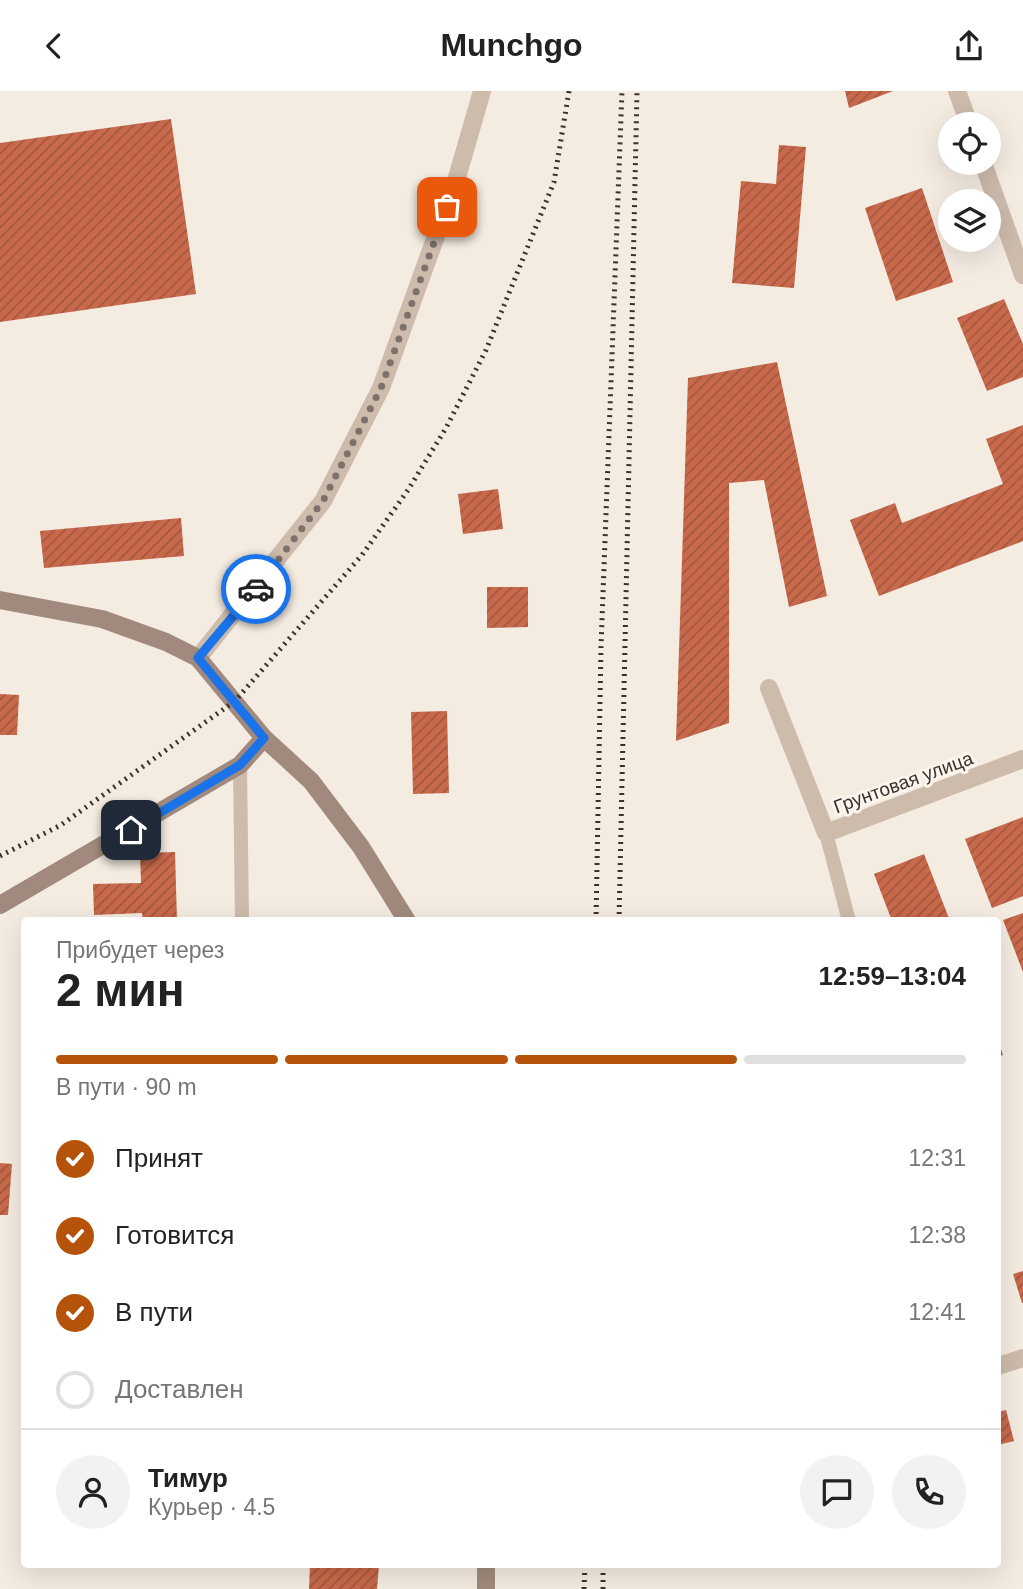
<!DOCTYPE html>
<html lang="ru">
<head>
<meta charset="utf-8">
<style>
	:root { --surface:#fff; --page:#f2f2f2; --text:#222; --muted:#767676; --line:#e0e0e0; --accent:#b45309 }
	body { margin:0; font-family:Arial,sans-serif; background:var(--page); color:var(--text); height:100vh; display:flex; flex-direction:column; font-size:26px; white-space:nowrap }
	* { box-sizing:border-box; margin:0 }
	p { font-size:23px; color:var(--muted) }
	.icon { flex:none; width:38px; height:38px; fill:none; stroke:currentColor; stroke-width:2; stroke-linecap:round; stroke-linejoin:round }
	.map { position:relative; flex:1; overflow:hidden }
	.drawer { position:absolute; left:21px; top:826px; width:980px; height:651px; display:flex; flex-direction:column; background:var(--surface); border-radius:7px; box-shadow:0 7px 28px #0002 }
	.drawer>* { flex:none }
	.buttons { position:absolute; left:938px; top:21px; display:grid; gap:14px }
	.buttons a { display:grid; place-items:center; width:63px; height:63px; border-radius:50%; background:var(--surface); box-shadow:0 7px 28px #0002; font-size:35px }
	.pin { position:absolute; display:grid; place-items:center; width:60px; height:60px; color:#fff; margin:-30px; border-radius:14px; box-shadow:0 4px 10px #0006 }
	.courier { position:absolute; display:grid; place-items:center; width:70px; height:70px; margin:-35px; border:5px solid #1a73e8; border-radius:50%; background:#fff; color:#222; box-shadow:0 2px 9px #0007 }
	.summary em { font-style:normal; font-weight:700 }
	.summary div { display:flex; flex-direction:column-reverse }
	.summary { display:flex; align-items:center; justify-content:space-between; height:119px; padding:0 35px }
	h1 { font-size:46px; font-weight:700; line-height:52px }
	.bar { display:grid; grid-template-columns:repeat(4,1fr); gap:10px 7px; align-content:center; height:84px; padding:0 35px }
	.bar i { height:9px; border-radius:5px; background:var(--line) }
	.bar .active { background:var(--accent) }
	.bar p { grid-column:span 4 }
	.line { display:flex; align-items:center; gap:18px; padding:0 35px; border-top:2px solid var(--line) }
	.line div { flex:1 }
	.round { display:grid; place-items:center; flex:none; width:74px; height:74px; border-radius:37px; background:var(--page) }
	ol { padding:0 35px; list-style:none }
	li { display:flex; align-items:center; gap:21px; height:77px }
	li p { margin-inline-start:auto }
	li .icon { padding:7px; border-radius:50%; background:var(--accent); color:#fff; stroke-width:4 }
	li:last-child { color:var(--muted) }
	li i { width:38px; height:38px; border:4px solid var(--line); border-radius:50% }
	header { display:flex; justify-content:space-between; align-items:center; height:91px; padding:0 35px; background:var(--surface); font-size:32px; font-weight:700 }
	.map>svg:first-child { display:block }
	.building { fill:url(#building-hatch) }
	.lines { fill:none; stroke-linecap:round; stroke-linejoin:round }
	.lane { stroke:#cdbbac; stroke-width:14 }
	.street { stroke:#cdbbac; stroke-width:18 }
	.secondary { stroke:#a18a7d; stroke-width:18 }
	.rail { stroke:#3b302b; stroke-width:5; stroke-dasharray:2 5; stroke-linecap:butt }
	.done { stroke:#7c716b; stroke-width:7; stroke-dasharray:0 12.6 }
	.route { stroke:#1a73e8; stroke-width:9 }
	.labels { text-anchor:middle; stroke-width:6; stroke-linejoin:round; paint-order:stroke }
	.street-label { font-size:19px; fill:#3b302b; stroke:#fbf5ee }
</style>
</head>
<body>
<header><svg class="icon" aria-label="back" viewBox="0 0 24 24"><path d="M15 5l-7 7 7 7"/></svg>Munchgo<svg class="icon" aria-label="share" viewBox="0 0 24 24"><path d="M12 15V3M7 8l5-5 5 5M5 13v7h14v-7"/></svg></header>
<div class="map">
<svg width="1023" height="1498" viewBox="0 0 1023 1498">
	<defs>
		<pattern id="building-hatch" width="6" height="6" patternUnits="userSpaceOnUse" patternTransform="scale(1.75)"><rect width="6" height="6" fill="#c8694b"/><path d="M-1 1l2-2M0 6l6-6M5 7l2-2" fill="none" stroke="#a4573f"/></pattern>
	</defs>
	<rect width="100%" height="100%" fill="#f4ebe1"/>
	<path class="building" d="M845 0H893L849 17Z
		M171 28 196 203 0 231V52Z
		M779 54 806 56 794 197 732 192 741 90 776 93Z
		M922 97 953 191 896 210 865 117Z
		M1004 208 1023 253V286L987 300 957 227Z
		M777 271 827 505 789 516 764 389 729 392V632L676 650 688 287Z
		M1023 334V450L879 505 850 429 895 412 902 432 1003 393 986 348Z
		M498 398 503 438 463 443 458 403Z
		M181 427 184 465 44 477 40 440Z
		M487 496H528V536L487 537Z
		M0 603 19 604 17 644H0Z
		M447 620 449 702 413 703 411 621Z
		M1023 726V805L992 817 965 748Z
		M175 761 177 830H143L142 822 94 824 93 793 141 792 140 762Z
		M924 763 950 830H892L874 783Z
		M1023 822V881L1003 829Z
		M998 949 1003 964 998 966Z
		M0 1072 12 1073 8 1124H0Z
		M1023 1180V1212H1022L1013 1183Z
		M1006 1319 1014 1350 998 1354V1321Z
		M310 1474H379L377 1498H309Z"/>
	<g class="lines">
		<path class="lane" d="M240 674 242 830
			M826 742 849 830"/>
		<path class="street" d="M957 0 969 33
			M983 72 1023 184
			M198 567 323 410 381 297 456 90 482 0
			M769 597 826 742 1023 668
			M998 1275 1023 1267"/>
		<path class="secondary" d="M0 509 102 528 166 551 198 567 264 647 311 690 361 756 407 830
			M0 814 240 674 264 647
			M486 1474V1498"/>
		<path class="rail" d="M0 765 61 734 235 610 362 464 408 399 446 337 486 259 554 91 569 0
			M596 830 601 556 622 0
			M619 830 637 0
			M584 1498 585 1474
			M603 1498V1474"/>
	</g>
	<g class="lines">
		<path class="done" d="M256 498 323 410 381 297 447 116"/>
		<path class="route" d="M131 739 240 674 264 647 198 567 256 498"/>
	</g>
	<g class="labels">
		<g class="street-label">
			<text transform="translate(903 691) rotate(-20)" y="7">Грунтовая улица</text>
		</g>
	</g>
</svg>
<div class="buttons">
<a><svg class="icon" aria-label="locate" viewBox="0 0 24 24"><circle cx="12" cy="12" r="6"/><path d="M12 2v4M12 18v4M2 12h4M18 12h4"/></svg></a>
<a><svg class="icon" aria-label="layers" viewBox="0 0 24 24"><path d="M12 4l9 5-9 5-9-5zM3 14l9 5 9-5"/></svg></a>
</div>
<div class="pin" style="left:447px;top:116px;background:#ea580c"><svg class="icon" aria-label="bag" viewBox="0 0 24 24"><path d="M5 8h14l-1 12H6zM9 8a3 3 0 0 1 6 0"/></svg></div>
<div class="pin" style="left:131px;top:739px;background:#1f2937"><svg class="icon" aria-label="home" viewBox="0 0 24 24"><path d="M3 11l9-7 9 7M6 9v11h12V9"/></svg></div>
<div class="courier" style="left:256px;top:498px"><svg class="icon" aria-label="car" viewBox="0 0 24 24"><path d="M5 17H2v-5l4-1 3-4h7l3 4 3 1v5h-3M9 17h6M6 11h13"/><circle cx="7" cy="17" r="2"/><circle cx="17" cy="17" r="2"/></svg></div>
<section class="drawer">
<div class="summary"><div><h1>2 мин</h1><p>Прибудет через</p></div><em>12:59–13:04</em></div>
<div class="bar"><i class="active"></i><i class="active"></i><i class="active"></i><i></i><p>В пути · 90 m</p></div>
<ol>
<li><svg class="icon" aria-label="check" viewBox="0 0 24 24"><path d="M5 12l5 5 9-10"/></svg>Принят<p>12:31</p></li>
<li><svg class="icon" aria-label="check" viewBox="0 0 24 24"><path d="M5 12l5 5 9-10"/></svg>Готовится<p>12:38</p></li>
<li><svg class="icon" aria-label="check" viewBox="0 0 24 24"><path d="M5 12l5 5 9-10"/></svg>В пути<p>12:41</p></li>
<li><i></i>Доставлен</li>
</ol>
<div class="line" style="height:126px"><a class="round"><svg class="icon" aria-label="person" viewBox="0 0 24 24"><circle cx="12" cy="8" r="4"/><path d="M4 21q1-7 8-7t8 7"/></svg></a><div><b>Тимур</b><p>Курьер · 4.5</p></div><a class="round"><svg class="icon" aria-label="chat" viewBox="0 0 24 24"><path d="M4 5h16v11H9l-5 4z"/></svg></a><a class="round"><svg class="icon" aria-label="phone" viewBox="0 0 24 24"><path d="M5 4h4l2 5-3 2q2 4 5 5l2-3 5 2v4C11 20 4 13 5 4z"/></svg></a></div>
</section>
</div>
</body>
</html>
